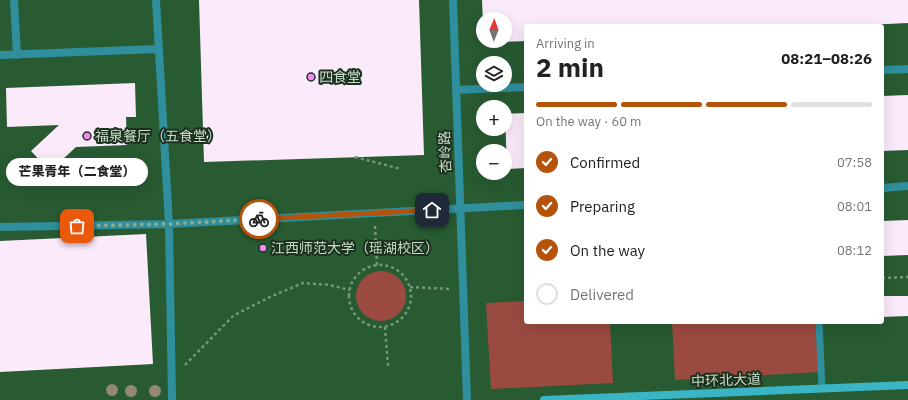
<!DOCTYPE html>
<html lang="en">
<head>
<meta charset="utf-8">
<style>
	:root { --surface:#fff; --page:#f2f2f2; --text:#202124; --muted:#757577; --line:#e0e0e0; --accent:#b45309 }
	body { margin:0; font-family:"IBM Plex Sans","Noto Sans SC",sans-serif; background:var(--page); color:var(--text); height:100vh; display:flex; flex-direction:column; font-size:15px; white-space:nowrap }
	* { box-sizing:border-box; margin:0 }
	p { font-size:13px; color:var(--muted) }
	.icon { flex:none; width:22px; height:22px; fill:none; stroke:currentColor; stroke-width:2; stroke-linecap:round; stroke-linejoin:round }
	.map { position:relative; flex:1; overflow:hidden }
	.side { position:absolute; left:524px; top:24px; width:360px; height:300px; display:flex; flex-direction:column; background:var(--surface); border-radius:4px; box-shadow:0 4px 16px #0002 }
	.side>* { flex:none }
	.needle { width:26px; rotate:1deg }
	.tools { position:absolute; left:476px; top:12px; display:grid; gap:8px }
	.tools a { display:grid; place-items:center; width:36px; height:36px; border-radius:50%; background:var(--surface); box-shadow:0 4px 16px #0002; font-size:20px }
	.pin { position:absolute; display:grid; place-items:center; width:34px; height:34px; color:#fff; margin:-17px; border-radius:8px; box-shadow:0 2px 6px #0006 }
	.courier { position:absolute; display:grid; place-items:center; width:40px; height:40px; margin:-20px; border:3px solid #b45309; border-radius:50%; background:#fff; color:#222; box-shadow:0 1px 5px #0007 }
	.bubble { position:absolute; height:28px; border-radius:14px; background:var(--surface); box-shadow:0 4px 16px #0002; font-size:13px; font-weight:800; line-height:28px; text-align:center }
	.overview em { font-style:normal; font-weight:800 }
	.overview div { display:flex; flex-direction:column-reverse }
	.overview { display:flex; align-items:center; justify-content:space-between; height:68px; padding:0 12px }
	h1 { font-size:26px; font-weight:800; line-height:30px }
	.bar { display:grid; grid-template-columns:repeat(4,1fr); gap:6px 4px; align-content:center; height:48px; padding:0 12px }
	.bar i { height:5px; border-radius:3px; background:var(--line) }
	.bar .active { background:var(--accent) }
	.bar p { grid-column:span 4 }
	ol { padding:0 12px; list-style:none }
	li { display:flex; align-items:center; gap:12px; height:44px }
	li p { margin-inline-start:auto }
	li .icon { padding:4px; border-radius:50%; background:var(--accent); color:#fff; stroke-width:4 }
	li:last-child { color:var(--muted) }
	li i { width:22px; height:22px; border:2px solid var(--line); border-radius:50% }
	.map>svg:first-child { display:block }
	.built { fill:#285b32; fill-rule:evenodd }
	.green { fill:#9b4a41 }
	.building { fill:#fbeafa }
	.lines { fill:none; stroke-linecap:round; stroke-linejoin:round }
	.path { stroke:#75977a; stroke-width:2.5; stroke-dasharray:3 3; stroke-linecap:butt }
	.lane { stroke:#308f9c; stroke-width:7 }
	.street { stroke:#308f9c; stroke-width:8 }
	.secondary { stroke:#3ab5c5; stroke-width:8 }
	.tree { fill:#938873 }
	.done { stroke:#8cab90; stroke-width:4; stroke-dasharray:0 7.2 }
	.route { stroke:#b45309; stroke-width:5 }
	.poi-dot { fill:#f38af1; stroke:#1d301f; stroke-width:1.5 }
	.labels { text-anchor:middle; stroke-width:4; stroke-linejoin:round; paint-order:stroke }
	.poi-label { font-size:14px; fill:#c5ddc7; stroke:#1d301f; text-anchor:start }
	.street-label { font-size:14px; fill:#c5ddc7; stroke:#1d301f }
</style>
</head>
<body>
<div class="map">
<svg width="908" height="400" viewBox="0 0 908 400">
	<rect width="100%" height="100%" fill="#234f2b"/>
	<path class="built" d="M0 0H908V400H0ZM483 19H505V41H483ZM526 26H882V322H526ZM483 63H505V85H483ZM483 107H505V129H483ZM483 151H505V173H483Z"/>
	<path class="green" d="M356 296a25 25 0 1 1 50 0a25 25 0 1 1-50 0Z
		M526 301V322H610L613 383 491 389 486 303Z
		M672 322H816L818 372 675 380Z"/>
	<path class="building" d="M199 0H419L424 155 204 162Z
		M482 0H908V23L844 26H526V41L484 43V41H505V19H483V24Z
		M135 83 136 117H126L127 145 76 147 50 171 31 151 59 125 7 127 6 88Z
		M908 95V150L882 151V96Z
		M526 113V168L507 169 505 114Z
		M908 220V255L882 256V221Z
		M146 234 153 364 0 372V241Z
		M882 296H908V316L882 317Z"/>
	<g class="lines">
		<path class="path" d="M355 157 401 169
			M375 226 377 266
			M349 296a31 31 0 1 1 62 0a31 31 0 1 1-62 0Z
			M882 278 908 277
			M410 287 451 289
			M385 327 388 366
			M185 365 233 316 270 297 303 283 330 285 350 290"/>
		<path class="lane" d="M819 322 822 388"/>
		<path class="street" d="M14 0 17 55
			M156 0 169 224 172 400
			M453 0 467 400
			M0 55 158 49
			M882 70 908 69
			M456 90 526 87
			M882 188 908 186
			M0 227 169 224 526 205"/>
		<path class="secondary" d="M544 400 908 385"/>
	</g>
	<g class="tree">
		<circle cx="112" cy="390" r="6"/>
		<circle cx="131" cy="391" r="6"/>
		<circle cx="155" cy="391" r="6"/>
	</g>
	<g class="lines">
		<path class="done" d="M77 226 169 224 259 219"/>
		<path class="route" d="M259 219 432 210"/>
	</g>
	<g class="poi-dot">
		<circle cx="311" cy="77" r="4"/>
		<circle cx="87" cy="136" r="4"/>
		<circle cx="263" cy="248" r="4"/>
	</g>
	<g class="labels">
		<g class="poi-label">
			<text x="319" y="82">四食堂</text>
			<text x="95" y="141">福泉餐厅（五食堂）</text>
			<text x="271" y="253">江西师范大学（瑶湖校区）</text>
		</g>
		<g class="street-label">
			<text transform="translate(445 152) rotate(-92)" y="5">杏岭路</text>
			<text transform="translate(726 380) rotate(-2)" y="5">中环北大道</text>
		</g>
	</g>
</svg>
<div class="tools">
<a><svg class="needle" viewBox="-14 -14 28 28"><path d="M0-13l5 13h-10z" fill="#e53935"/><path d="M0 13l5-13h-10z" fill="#757577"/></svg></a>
<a><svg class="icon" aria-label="layers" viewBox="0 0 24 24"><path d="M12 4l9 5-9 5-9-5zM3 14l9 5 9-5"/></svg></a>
<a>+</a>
<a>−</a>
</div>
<div class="pin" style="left:77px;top:226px;background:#ea580c"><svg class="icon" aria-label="bag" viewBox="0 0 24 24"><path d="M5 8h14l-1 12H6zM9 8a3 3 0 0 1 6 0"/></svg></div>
<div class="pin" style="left:432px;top:210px;background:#1f2937"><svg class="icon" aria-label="home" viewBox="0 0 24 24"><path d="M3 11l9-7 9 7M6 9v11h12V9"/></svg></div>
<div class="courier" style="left:259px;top:219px"><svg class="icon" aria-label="bike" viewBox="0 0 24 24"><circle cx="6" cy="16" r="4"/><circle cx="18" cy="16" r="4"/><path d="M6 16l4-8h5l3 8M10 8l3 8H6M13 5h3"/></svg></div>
<div class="bubble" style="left:6px;top:158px;width:142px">芒果青年（二食堂）</div>
<section class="side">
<div class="overview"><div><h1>2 min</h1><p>Arriving in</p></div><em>08:21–08:26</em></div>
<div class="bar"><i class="active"></i><i class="active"></i><i class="active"></i><i></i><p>On the way · 60 m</p></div>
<ol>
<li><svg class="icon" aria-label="check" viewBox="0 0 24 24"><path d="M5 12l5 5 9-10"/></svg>Confirmed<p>07:58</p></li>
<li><svg class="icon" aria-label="check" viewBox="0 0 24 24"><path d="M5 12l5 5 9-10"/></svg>Preparing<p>08:01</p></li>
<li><svg class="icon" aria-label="check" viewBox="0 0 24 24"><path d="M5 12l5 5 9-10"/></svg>On the way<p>08:12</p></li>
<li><i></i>Delivered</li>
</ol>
</section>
</div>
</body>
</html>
